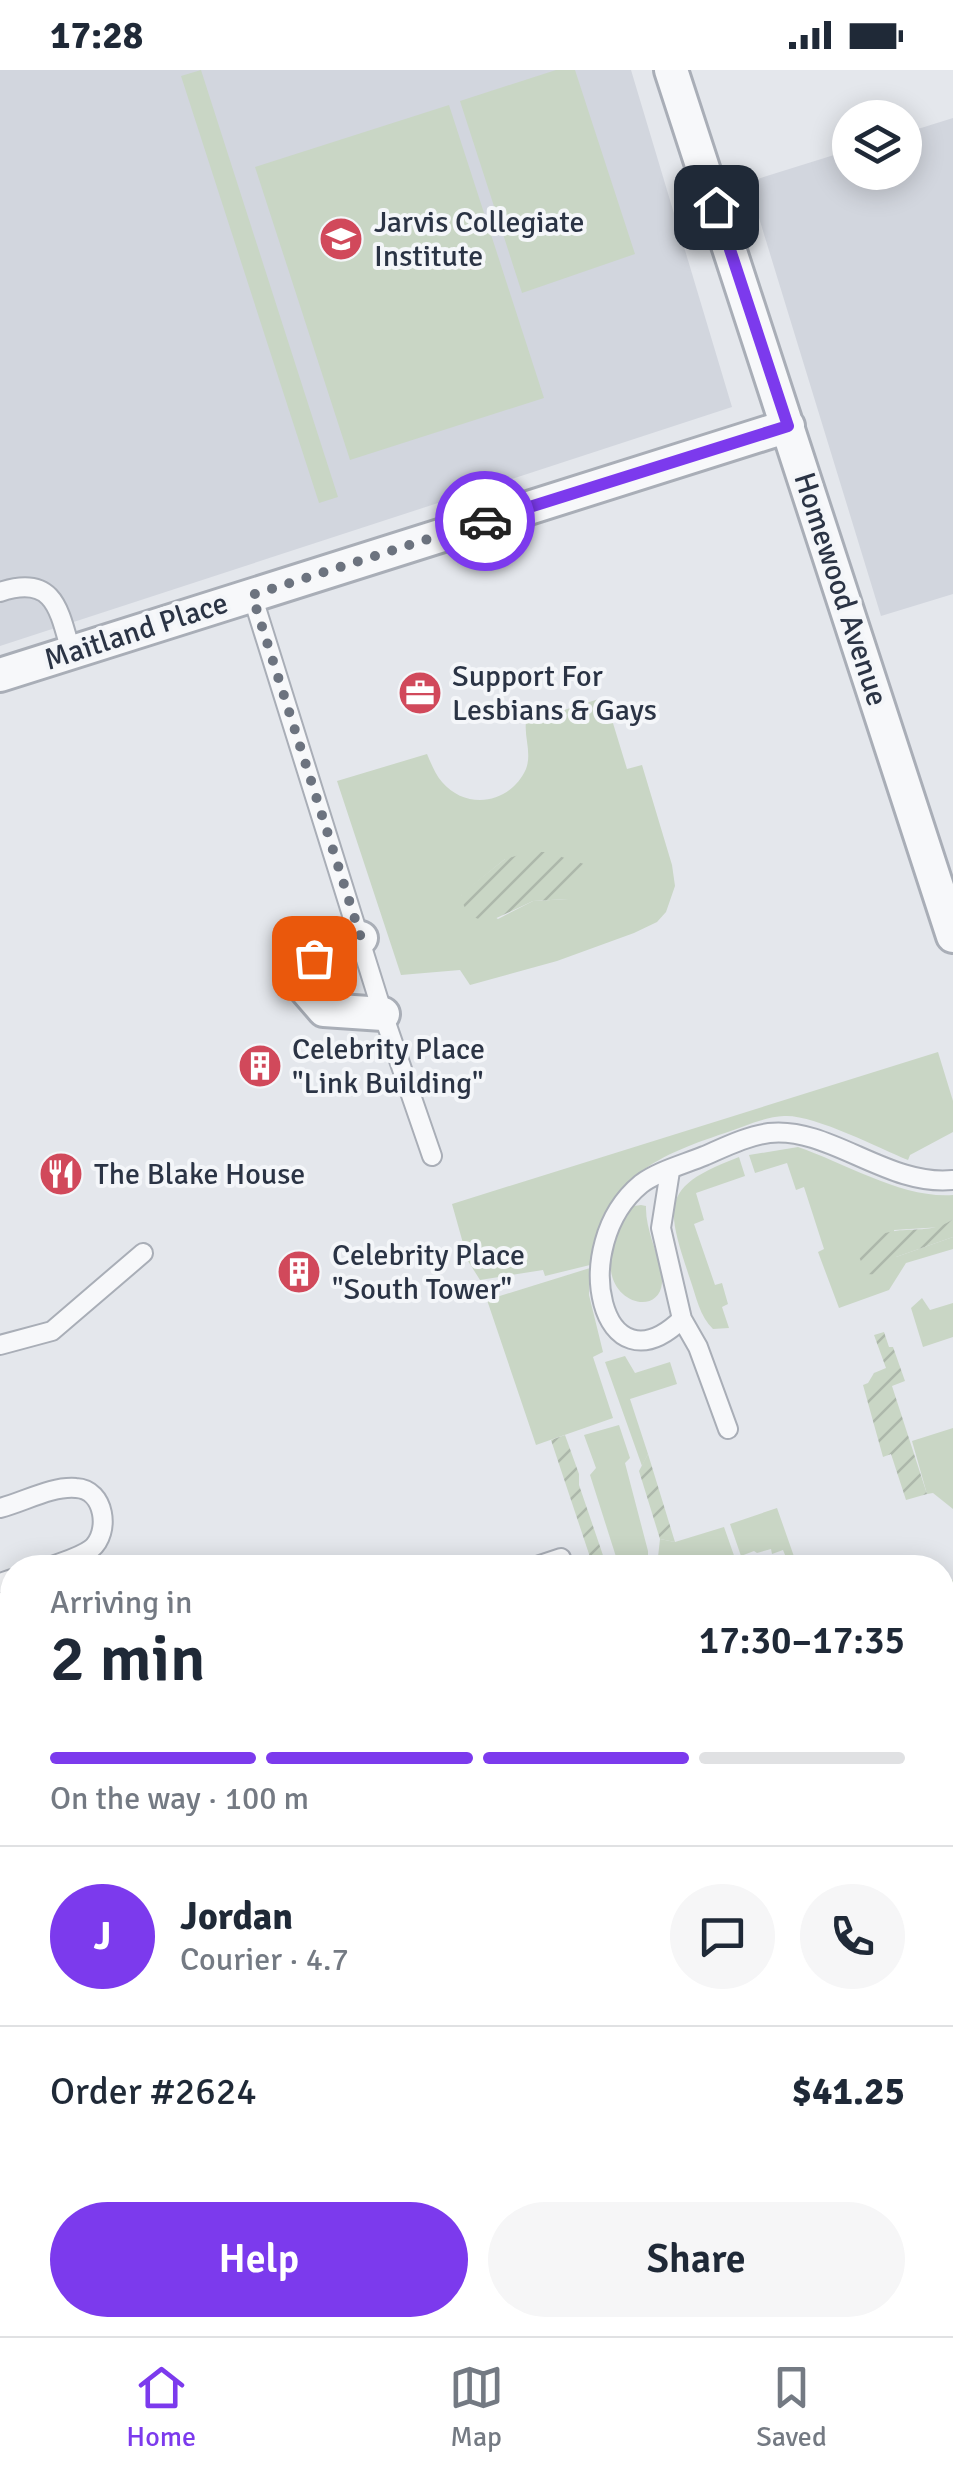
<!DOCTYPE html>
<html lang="en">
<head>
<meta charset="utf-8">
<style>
	:root { --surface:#fff; --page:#f6f6f7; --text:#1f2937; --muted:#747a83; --line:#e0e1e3; --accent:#7c3aed }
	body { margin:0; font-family:Signika,sans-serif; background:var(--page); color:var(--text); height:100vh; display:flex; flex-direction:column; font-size:38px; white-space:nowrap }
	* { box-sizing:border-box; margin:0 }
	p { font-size:32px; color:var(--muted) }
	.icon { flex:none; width:55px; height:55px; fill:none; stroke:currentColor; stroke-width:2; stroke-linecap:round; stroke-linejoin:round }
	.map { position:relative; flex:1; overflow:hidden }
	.side { position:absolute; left:0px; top:1485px; width:955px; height:782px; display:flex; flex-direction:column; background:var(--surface); border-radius:40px 40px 0 0; box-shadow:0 5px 25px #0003 }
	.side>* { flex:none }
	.tools { position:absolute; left:832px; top:30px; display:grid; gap:20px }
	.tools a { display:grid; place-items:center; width:90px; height:90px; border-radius:50%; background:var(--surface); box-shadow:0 5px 25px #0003; font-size:50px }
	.pin { position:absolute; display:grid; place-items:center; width:85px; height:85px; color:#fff; margin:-42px; border-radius:20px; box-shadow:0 5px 15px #0006 }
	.courier { position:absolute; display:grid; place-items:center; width:100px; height:100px; margin:-50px; border:8px solid #7c3aed; border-radius:50%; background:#fff; color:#222; box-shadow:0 2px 12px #0007 }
	.headline em { font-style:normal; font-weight:600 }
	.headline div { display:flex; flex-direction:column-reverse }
	.headline { display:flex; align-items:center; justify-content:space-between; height:170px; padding:0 50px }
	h1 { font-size:65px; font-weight:600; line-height:75px }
	.bar { display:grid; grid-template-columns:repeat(4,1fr); gap:15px 10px; align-content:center; height:120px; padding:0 50px }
	.bar i { height:12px; border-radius:8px; background:var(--line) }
	.bar .active { background:var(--accent) }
	.bar p { grid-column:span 4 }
	.line { display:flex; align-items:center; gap:25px; padding:0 50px; border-top:2px solid var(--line) }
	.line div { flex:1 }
	.round { display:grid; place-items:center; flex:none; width:105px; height:105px; border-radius:52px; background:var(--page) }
	.action { display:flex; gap:20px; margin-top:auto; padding:20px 50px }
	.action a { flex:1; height:115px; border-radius:60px; background:var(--accent); color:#fff; font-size:40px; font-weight:600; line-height:115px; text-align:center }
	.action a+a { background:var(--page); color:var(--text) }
	.status { display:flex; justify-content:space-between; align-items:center; height:70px; padding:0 50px; background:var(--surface); direction:ltr }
	.status svg { height:28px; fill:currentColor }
	.tabs { display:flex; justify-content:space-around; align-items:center; height:140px; border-top:2px solid var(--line); background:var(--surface); font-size:28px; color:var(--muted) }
	.tabs a { display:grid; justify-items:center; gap:5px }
	.tabs .active { color:var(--accent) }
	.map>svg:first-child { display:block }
	.built { fill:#d2d6de }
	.grass { fill:#c9d6c5; fill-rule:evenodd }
	.park { fill:url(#park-dots) }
	.garden { fill:url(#garden-furrows) }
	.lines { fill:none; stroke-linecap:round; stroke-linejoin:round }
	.service-casing { stroke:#a9aeb7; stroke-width:22 }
	.minor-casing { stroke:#a9aeb7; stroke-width:38 }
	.secondary-casing { stroke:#a9aeb7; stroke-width:52 }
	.service { stroke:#f7f8fa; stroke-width:18 }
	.minor { stroke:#f7f8fa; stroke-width:32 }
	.secondary { stroke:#fff; stroke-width:48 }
	.tram { stroke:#7d8696; stroke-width:2.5 }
	.done { stroke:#6c737f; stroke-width:10; stroke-dasharray:0 18 }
	.route { stroke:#7c3aed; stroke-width:12 }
	.labels { text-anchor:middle; stroke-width:8; stroke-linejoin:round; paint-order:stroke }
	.poi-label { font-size:30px; fill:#2b3445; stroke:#f4f6f9; text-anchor:start }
	.street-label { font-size:30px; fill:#2b3445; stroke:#f4f6f9 }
</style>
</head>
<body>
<div class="status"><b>17:28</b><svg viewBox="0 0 49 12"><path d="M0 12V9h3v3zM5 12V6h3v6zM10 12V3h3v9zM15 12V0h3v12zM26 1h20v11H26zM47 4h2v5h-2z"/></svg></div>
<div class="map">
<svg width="953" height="2266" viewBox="0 0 953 2266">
	<defs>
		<pattern id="park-dots" width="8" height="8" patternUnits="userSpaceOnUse" patternTransform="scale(2.5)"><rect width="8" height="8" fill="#c9d6c5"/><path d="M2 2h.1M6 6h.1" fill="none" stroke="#adb8ab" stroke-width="1.8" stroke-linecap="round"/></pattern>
		<pattern id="garden-furrows" width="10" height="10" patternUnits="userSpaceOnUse" patternTransform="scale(2.5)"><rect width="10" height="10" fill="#c9d6c5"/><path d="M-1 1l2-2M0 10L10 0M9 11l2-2" fill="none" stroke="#adb8ab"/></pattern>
	</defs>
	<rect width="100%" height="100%" fill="#e4e7ec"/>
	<path class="built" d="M0 0H631L732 337 0 576Z
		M953 48V524L881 546 748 112 850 80V102H905V63Z
		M0 1748 12 1786V1990L0 1994Z"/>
	<path class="grass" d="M201 0 338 427 319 433 181 6Z
		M556 0H575L635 184 522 223 460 31Z
		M449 35 544 328 350 390 255 97Z
		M605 627 627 699 642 695 672 795 675 816 666 842 657 852 634 863 557 891 470 915 460 900 401 905 337 711 427 684C431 693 435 704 442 712 467 741 510 734 526 699 532 683 524 667 526 652ZM505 789 568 829 533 831 498 849 461 825Z
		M938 982 953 1031V1062L910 1085 908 1090C879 1078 813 1044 784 1046 764 1047 743 1057 725 1063 650 1088 605 1110 590 1195L545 1206 543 1200 480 1210 468 1191 452 1134Z
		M798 1077C845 1093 903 1129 953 1125V1149L942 1157 894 1160 896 1187 953 1167V1179L906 1193 889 1220 839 1238 818 1182 824 1179 804 1117 796 1120 787 1093 755 1103 749 1085Z
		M739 1087 745 1106 696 1123 704 1150 694 1154 715 1215 722 1213 728 1234 722 1237 729 1258 713 1259C700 1247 696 1226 690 1209 666 1136 659 1117 739 1087Z
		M641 1135 646 1136C645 1163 663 1191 662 1213 658 1257 569 1222 634 1136Z
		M590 1198 589 1225 603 1282 593 1287 613 1348 536 1375 487 1230Z
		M922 1228 930 1240 953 1233V1267L923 1277 911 1238Z
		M625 1286 635 1303 670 1292 677 1314 630 1329 648 1384 642 1396 605 1292Z
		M619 1355 630 1388 625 1393 648 1481V1485L618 1493 590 1405 596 1398 584 1365Z
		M953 1358V1439L933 1423 927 1424 912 1371Z
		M777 1438 797 1495 790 1497 783 1480 772 1484 771 1479 757 1483 754 1481 741 1486 730 1454Z
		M724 1457 737 1494 724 1498H649L647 1493 658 1487 660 1469 675 1472Z"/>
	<path class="park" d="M953 1510V1643L943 1646V1513Z"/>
	<path class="garden" d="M529 782H546L584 794 580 816 568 829 533 831 490 851C473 850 463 842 461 824L505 789Z
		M953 1149V1167L896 1187 894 1199 881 1205 867 1204 859 1187C882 1143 922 1172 953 1149Z
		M884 1262 889 1277H893L905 1311 892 1316 927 1424 906 1430 891 1384 883 1387 863 1315 868 1313 874 1303 886 1298 874 1265Z
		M565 1365 579 1404V1415L607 1497 593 1496 551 1370Z
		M648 1384 675 1472 660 1469 639 1401Z"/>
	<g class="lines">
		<defs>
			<path id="service" d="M0 522C54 504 59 539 71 582
				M252 525 383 944 432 1086
				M670 1101 661 1158 682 1249 698 1277 728 1359
				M682 1249C602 1326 566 1176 641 1114 658 1101 685 1094 704 1086 725 1077 747 1066 769 1063 829 1056 888 1117 953 1110
				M0 1275 52 1261 143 1183
				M0 1438C24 1432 51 1416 76 1418 105 1419 111 1463 91 1479 79 1488 61 1492 47 1498
				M531 1498 561 1488
				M0 1513 12 1509
				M0 1698 12 1694"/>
			<path id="minor" d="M671 0 953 866
				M0 605 788 356
				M361 868 314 888 305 918 324 940 383 944"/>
			<path id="secondary" d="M0 1547 12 1584
				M942 2205 953 2202
				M229 2255 233 2266
				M742 2266 776 2255"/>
		</defs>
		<use href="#service" class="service-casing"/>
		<use href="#minor" class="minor-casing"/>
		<use href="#secondary" class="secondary-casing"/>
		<use href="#service" class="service"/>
		<use href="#minor" class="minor"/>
		<use href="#secondary" class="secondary"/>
		<path class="tram" d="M942 2197 953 2193
			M942 2216 953 2212
			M720 2266 755 2255
			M780 2266 816 2255"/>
	</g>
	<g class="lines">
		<path class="done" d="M314 888 361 868 252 525 485 451"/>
		<path class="route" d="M485 451 788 356 716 137"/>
	</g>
	<defs>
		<symbol id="school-disc" viewBox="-11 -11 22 22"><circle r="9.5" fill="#d1495b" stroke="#f4f6f9"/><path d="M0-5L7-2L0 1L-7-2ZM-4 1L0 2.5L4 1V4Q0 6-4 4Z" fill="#fff"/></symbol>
		<symbol id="office-disc" viewBox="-11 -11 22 22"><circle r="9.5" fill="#d1495b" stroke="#f4f6f9"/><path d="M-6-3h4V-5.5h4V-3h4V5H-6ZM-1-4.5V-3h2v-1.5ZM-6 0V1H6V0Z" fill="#fff"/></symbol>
		<symbol id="building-disc" viewBox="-11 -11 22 22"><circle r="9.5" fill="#d1495b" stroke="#f4f6f9"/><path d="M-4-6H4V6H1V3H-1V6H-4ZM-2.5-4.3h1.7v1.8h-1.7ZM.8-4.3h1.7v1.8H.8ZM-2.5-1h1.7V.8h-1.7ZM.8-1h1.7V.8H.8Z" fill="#fff"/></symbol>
		<symbol id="restaurant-disc" viewBox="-11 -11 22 22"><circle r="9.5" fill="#d1495b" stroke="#f4f6f9"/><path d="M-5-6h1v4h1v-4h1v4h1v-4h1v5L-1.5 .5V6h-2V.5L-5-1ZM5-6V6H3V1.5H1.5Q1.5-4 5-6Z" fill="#fff"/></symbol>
	</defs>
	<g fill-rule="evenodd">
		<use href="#school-disc" x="316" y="144" width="50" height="50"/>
		<use href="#office-disc" x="395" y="598" width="50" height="50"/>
		<use href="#building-disc" x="235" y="971" width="50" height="50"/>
		<use href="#restaurant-disc" x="36" y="1079" width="50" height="50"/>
		<use href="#building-disc" x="274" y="1177" width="50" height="50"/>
	</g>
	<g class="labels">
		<g class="poi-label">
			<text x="374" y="162">Jarvis Collegiate<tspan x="374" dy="34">Institute</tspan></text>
			<text x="452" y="616">Support For<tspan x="452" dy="34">Lesbians &amp; Gays</tspan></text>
			<text x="292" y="989">Celebrity Place<tspan x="292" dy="34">"Link Building"</tspan></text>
			<text x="94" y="1114">The Blake House</text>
			<text x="332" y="1195">Celebrity Place<tspan x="332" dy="34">"South Tower"</tspan></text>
		</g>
		<g class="street-label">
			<text transform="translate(841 519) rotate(72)" y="10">Homewood Avenue</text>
			<text transform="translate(136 561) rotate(-18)" y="10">Maitland Place</text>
		</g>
	</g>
</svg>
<div class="tools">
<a><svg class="icon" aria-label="layers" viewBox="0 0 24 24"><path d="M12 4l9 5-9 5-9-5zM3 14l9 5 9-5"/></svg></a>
</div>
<div class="pin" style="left:314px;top:888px;background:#ea580c"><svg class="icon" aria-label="bag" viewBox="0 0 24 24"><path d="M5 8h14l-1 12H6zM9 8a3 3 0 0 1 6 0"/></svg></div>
<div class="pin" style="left:716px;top:137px;background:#1f2937"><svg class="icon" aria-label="home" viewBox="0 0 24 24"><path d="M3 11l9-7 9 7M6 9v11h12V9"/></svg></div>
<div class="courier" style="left:485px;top:451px"><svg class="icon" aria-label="car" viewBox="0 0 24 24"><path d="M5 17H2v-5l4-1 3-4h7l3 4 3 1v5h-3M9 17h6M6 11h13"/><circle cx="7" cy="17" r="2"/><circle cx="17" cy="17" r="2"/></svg></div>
<section class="side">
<div class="headline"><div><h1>2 min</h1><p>Arriving in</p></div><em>17:30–17:35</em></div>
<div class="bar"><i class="active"></i><i class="active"></i><i class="active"></i><i></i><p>On the way · 100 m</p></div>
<div class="line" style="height:180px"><b class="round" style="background:var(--accent);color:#fff">J</b><div><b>Jordan</b><p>Courier · 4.7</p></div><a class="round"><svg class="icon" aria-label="chat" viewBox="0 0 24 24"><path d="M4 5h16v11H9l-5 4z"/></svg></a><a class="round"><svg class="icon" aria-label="phone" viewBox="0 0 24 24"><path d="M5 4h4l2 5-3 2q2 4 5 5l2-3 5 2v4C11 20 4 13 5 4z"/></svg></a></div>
<div class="line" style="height:130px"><div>Order #2624</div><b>$41.25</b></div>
<div class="action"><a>Help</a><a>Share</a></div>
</section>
</div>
<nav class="tabs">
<a class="active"><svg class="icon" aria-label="home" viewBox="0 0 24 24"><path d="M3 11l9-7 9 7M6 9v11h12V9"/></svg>Home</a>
<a><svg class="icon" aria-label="map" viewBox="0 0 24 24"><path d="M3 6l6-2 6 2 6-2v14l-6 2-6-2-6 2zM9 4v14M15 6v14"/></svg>Map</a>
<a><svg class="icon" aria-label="saved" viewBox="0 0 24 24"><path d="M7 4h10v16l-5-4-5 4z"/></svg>Saved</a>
</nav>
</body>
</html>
